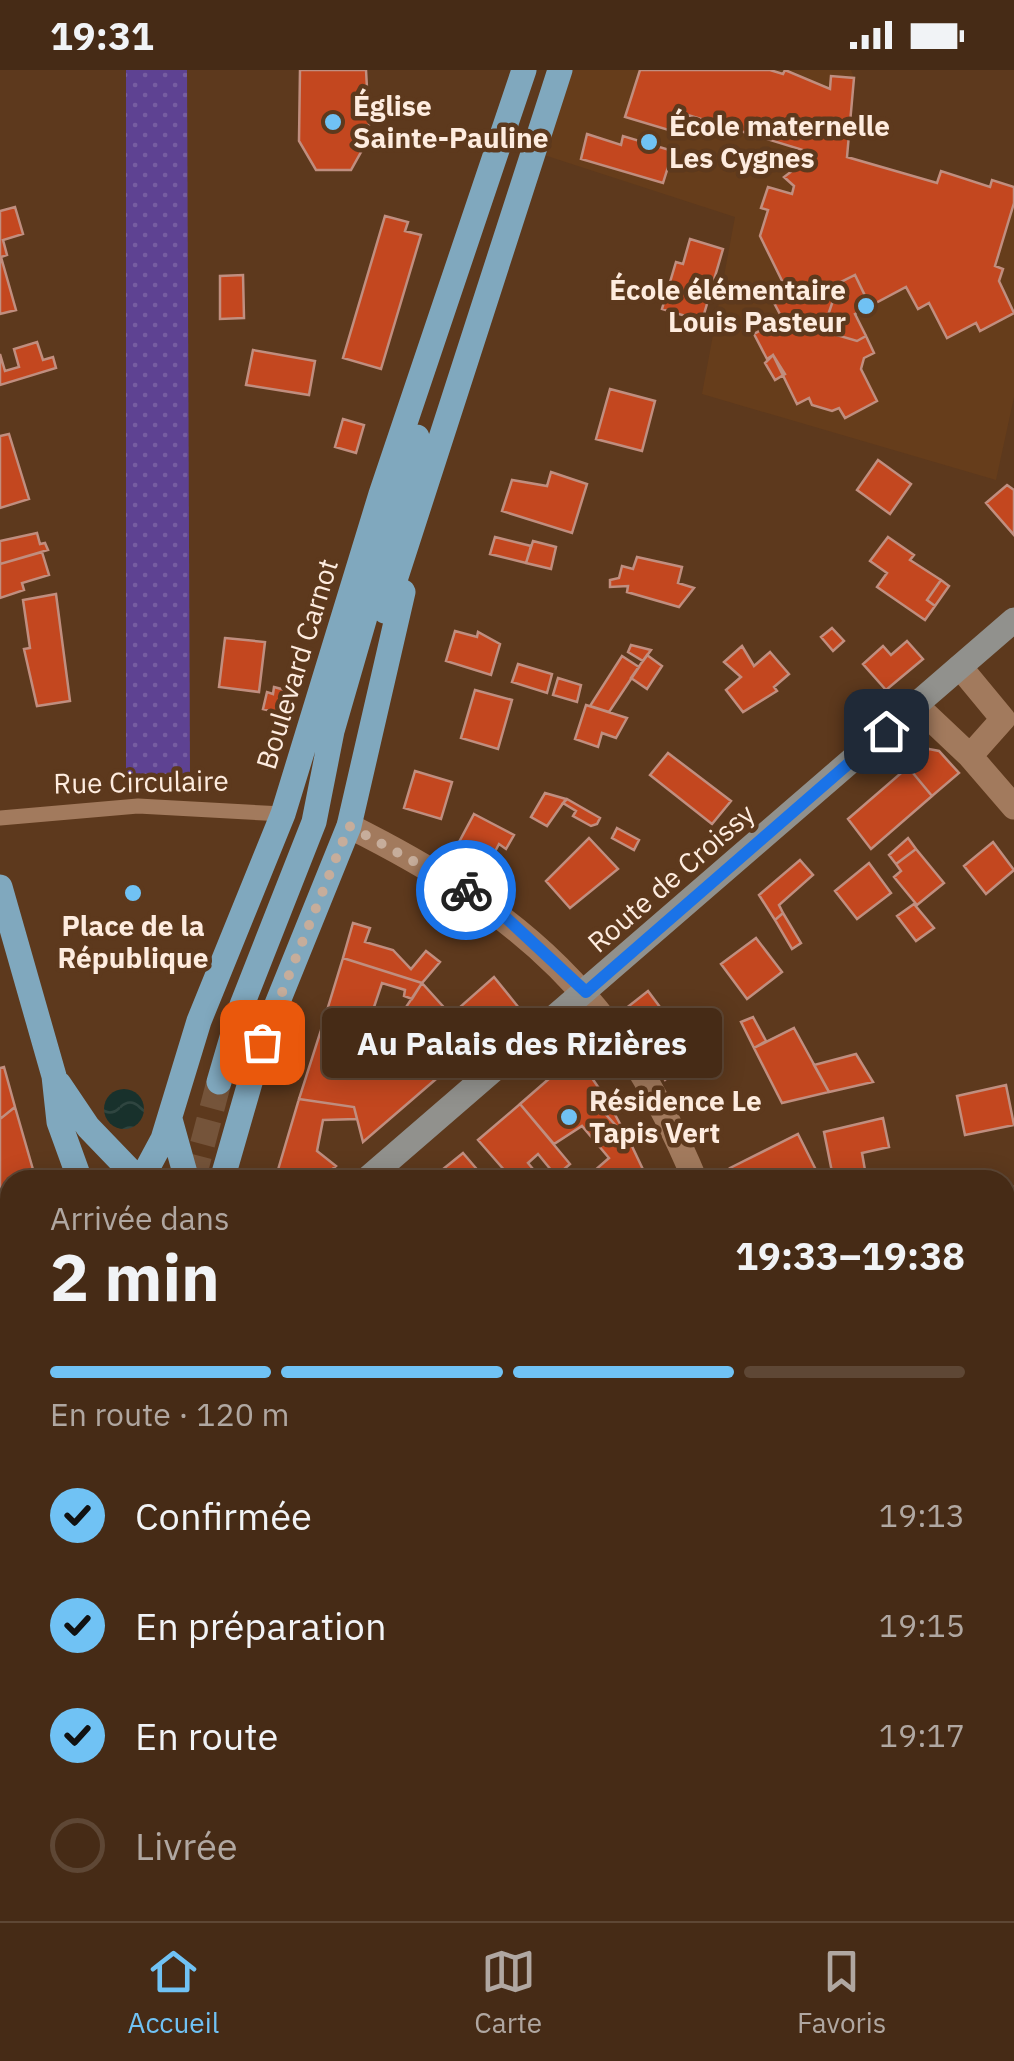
<!DOCTYPE html>
<html lang="fr">
<head>
<meta charset="utf-8">
<style>
	:root { --surface:#462b16; --page:#503723; --text:#f1f3f6; --muted:#b0a7a1; --line:#5e4735; --accent:#70c2f4 }
	body { margin:0; font-family:"IBM Plex Sans",sans-serif; background:var(--page); color:var(--text); height:100vh; display:flex; flex-direction:column; font-size:38px; white-space:nowrap }
	* { box-sizing:border-box; margin:0 }
	p { font-size:32px; color:var(--muted) }
	.icon { flex:none; width:55px; height:55px; fill:none; stroke:currentColor; stroke-width:2; stroke-linecap:round; stroke-linejoin:round }
	.map { position:relative; flex:1; overflow:hidden }
	.drawer { position:absolute; left:0px; top:1100px; width:1015px; height:752px; display:flex; flex-direction:column; background:var(--surface); border-radius:30px 30px 0 0; box-shadow:0 5px 25px #0003,0 0 0 2px var(--line) }
	.drawer>* { flex:none }
	.pin { position:absolute; display:grid; place-items:center; width:85px; height:85px; color:#fff; margin:-42px; border-radius:20px; box-shadow:0 5px 15px #0006 }
	.courier { position:absolute; display:grid; place-items:center; width:100px; height:100px; margin:-50px; border:8px solid #1a73e8; border-radius:50%; background:#fff; color:#222; box-shadow:0 2px 12px #0007 }
	.bubble { position:absolute; height:70px; border-radius:10px; background:var(--surface); box-shadow:0 5px 25px #0003,0 0 0 2px var(--line); font-size:32px; font-weight:700; line-height:70px; text-align:center }
	.summary em { font-style:normal; font-weight:700 }
	.summary div { display:flex; flex-direction:column-reverse }
	.summary { display:flex; align-items:center; justify-content:space-between; height:170px; padding:0 50px }
	h1 { font-size:65px; font-weight:700; line-height:75px }
	.bar { display:grid; grid-template-columns:repeat(4,1fr); gap:15px 10px; align-content:center; height:120px; padding:0 50px }
	.bar i { height:12px; border-radius:8px; background:var(--line) }
	.bar .selected { background:var(--accent) }
	.bar p { grid-column:span 4 }
	ol { padding:0 50px; list-style:none }
	li { display:flex; align-items:center; gap:30px; height:110px }
	li p { margin-inline-start:auto }
	li .icon { padding:10px; border-radius:50%; background:var(--accent); color:#111; stroke-width:4 }
	li:last-child { color:var(--muted) }
	li i { width:55px; height:55px; border:5px solid var(--line); border-radius:50% }
	.status { display:flex; justify-content:space-between; align-items:center; height:70px; padding:0 50px; background:var(--surface); direction:ltr }
	.status svg { height:28px; fill:currentColor }
	.menu { display:flex; justify-content:space-around; align-items:center; height:140px; border-top:2px solid var(--line); background:var(--surface); font-size:28px; color:var(--muted) }
	.menu a { display:grid; justify-items:center; gap:5px }
	.menu .selected { color:var(--accent) }
	.map>svg:first-child { display:block }
	.built { fill:#663d1b }
	.grass { fill:url(#grass-dots) }
	.water { fill:url(#water-waves) }
	.building { fill:#c3471f; stroke:#c08e7f; stroke-width:2.5 }
	.lines { fill:none; stroke-linecap:round; stroke-linejoin:round }
	.primary-tunnel { stroke:#75543a; stroke-width:25; stroke-dasharray:25 12; stroke-linecap:butt }
	.service { stroke:#a27a5d; stroke-width:15 }
	.minor { stroke:#a27a5d; stroke-width:25 }
	.secondary { stroke:#91918d; stroke-width:25 }
	.primary { stroke:#80a8be; stroke-width:25 }
	.done { stroke:#c6ad9b; stroke-width:10; stroke-dasharray:0 18 }
	.route { stroke:#1a73e8; stroke-width:12 }
	.poi-dot { fill:#70c2f4; stroke:#5d391d; stroke-width:4 }
	.labels { text-anchor:middle; stroke-width:9; stroke-linejoin:round; paint-order:stroke }
	.poi-label { font-size:28px; font-weight:bold; fill:#feecdf; stroke:#5d391d; text-anchor:start }
	.street-label { font-size:28px; fill:#feecdf; stroke:#5d391d }
</style>
</head>
<body>
<div class="status"><b>19:31</b><svg viewBox="0 0 49 12"><path d="M0 12V9h3v3zM5 12V6h3v6zM10 12V3h3v9zM15 12V0h3v12zM26 1h20v11H26zM47 4h2v5h-2z"/></svg></div>
<div class="map">
<svg width="1014" height="1851" viewBox="0 0 1014 1851">
	<defs>
		<pattern id="grass-dots" width="8" height="8" patternUnits="userSpaceOnUse" patternTransform="scale(2.5)"><rect width="8" height="8" fill="#5e4292"/><path d="M2 2h.1M6 6h.1" fill="none" stroke="#765da1" stroke-width="1.8" stroke-linecap="round"/></pattern>
		<pattern id="water-waves" width="16" height="10" patternUnits="userSpaceOnUse" patternTransform="scale(2.5)"><rect width="16" height="10" fill="#18312c"/><path d="M0 5q4-4 8 0t8 0" fill="none" stroke="#2f4540"/></pattern>
	</defs>
	<rect width="100%" height="100%" fill="#5d391d"/>
	<path class="built" d="M569 0H851L854 8 847 87 936 113 941 101 990 116 992 110 1014 117V327L996 410 702 324 735 147 544 85Z
		M1014 1152V1479L1005 1474V1154Z"/>
	<path class="grass" d="M126 0H187L190 706 126 705Z"/>
	<path class="water" d="M104 1039a20 20 0 1 1 40 0a20 20 0 1 1-40 0Z"/>
	<path class="building" d="M300 0H366L369 55 366 73 351 100H316L299 71Z
		M640 0H770L783 4 785 0 830 19 831 6 854 8 847 87 937 113 941 101 990 117 992 110 1014 117V133L995 196 1003 199 999 211 1014 243 980 261 976 253 947 268 929 233 918 239 906 217 870 236 855 205 839 213 826 251 833 264 857 271 866 266 874 283 864 288 861 299 877 331 845 348 839 338 832 341 812 335 809 328 797 334 773 285 767 289 754 264 782 248 773 231 788 223 760 166 768 140 761 138 768 117 792 124 794 116 784 107 796 98 792 91 803 80 688 45 682 64 625 47Z
		M587 64 621 75 623 66 673 81 663 113 581 89Z
		M15 137 23 164 3 170 7 185 1 187 16 240 0 244V141Z
		M385 146 408 152 405 161 421 165 381 299 343 288Z
		M690 169 723 179 702 251 662 239 676 192 683 194Z
		M243 205 244 248 220 249V206Z
		M855 205 870 236 855 244 866 266 857 271 833 264 826 251 839 213Z
		M37 272 43 290 53 287 56 298 0 315V284L5 301 19 297 14 279Z
		M253 280 315 291 309 325 246 315Z
		M773 285 785 304 775 310 765 293Z
		M610 319 655 331 642 381 596 369Z
		M343 349 364 355 356 383 335 377Z
		M9 364 29 429 0 438V366Z
		M878 390 911 414 890 444 857 420Z
		M551 402 587 414 572 463 502 441 512 410 547 416Z
		M1007 415 1014 420V465L986 433Z
		M37 463 40 474 45 473 48 480 0 494V471Z
		M495 467 531 476 526 493 490 484Z
		M888 467 914 485 910 490 941 510 927 530 935 536 925 550 877 517 887 503 870 491Z
		M533 471 556 477 551 499 526 493Z
		M42 482 49 505 22 513 24 520 0 528V494Z
		M637 487 682 497 678 513 694 518 679 537 627 522 628 516 610 517V510L619 508 622 496 633 499Z
		M941 510 949 516 935 536 927 530Z
		M56 524 70 631 37 636 24 579 30 578 23 530Z
		M832 558 844 571 833 581 821 567Z
		M455 561 477 567 478 562 500 574 491 605 446 591Z
		M225 568 265 572 259 622 219 617Z
		M907 571 923 589 886 620 863 594 883 576 891 585Z
		M631 575 651 580 643 591 628 582Z
		M742 576 754 596 770 582 789 604 774 617 777 621 743 642 726 620 741 607 724 592Z
		M647 585 662 596 647 619 631 608Z
		M622 586 639 597 609 642 590 636Z
		M518 594 552 604 547 623 512 612Z
		M558 608 581 615 577 632 553 625Z
		M274 617 285 620 279 643 263 639 267 622 273 624Z
		M475 620 512 630 498 679 461 668Z
		M586 635 627 648 616 668 602 663 598 677 575 669Z
		M929 679 939 681 959 703 932 726 908 697Z
		M668 683 731 731 712 754 650 705Z
		M908 697 932 726 871 779 848 749Z
		M415 701 452 712 441 749 404 738Z
		M545 723 566 729 547 756 531 747Z
		M567 729 600 748 597 754 591 756 573 746 576 741 563 733Z
		M474 744 514 765 506 779 499 774 490 791 458 774Z
		M617 758 639 770 634 780 612 768Z
		M589 768 618 799 570 838 546 811Z
		M908 768 916 779 896 794 889 785Z
		M993 772 1014 800 986 824 964 796Z
		M916 779 944 813 917 835 894 807 901 801 896 794Z
		M800 790 813 805 779 835 783 843 775 850 759 825Z
		M869 793 891 823 857 849 835 821Z
		M914 834 934 858 916 871 897 846Z
		M783 843 801 873 792 879 775 850Z
		M353 853 370 858 365 872 393 880 411 899 426 881 440 892 422 913 343 888Z
		M756 868 782 902 747 929 721 894Z
		M343 888 422 913 412 929 404 926 405 920 382 913 371 946 396 953 379 978 321 960Z
		M494 907 519 938 477 974 451 945Z
		M422 913 477 974 458 991 428 957 412 981 436 1009 363 1072 354 1037 299 1029 321 960 379 978Z
		M648 921 695 984 665 1010 620 943Z
		M753 947 766 971 754 978 741 952Z
		M794 958 829 1022 782 1033 754 978Z
		M856 984 873 1012 829 1022 814 995Z
		M566 994 579 998 583 995 607 1030 600 1038 629 1070 648 1110H598L594 1101 609 1088 582 1056 554 1074 520 1034Z
		M4 997 15 1037 0 1049V998Z
		M1006 1015 1014 1055 965 1065 957 1026Z
		M299 1029 354 1037 357 1049 323 1050 317 1081 336 1096 320 1110H275Z
		M607 1030 624 1061 629 1070 600 1038Z
		M520 1034 570 1094 556 1106 538 1084 528 1093 542 1110H513L478 1070Z
		M15 1037 36 1110H10V1157L0 1149V1049Z
		M883 1048 889 1077 862 1083 865 1100 833 1107 824 1062Z
		M798 1064 820 1108 736 1110 730 1098Z
		M463 1083 486 1110H450L442 1100Z
		M1014 1189V1233L1005 1235V1191Z
		M10 1297V1336L0 1338V1298Z
		M1014 1361V1460L1005 1458V1362Z
		M1005 1614 1014 1620V1641L1005 1657Z
		M0 1615H9L10 1619V1681L0 1677Z
		M1014 1681V1710L1005 1704V1684Z
		M1005 1704 1014 1710V1738L1005 1732Z
		M0 1751H10V1842H83V1851H0Z
		M1005 1759 1014 1765V1792L1005 1786Z
		M234 1842H290L296 1851H234Z
		M485 1842H526L530 1851H488Z
		M608 1842H647L643 1851H604Z"/>
	<g class="lines">
		<path class="primary-tunnel" d="M193 1110 219 1012"/>
		<path class="service" d="M0 748 138 736 283 744"/>
		<path class="minor" d="M960 597 1003 649 970 686
			M916 635 970 686 1014 737
			M349 756C521 842 620 929 695 1110
			M1005 1130 1014 1128
			M0 1176 10 1185
			M0 1720 10 1722
			M553 1851 555 1842"/>
		<path class="secondary" d="M366 1110 1014 550"/>
		<path class="primary" d="M385 541 560 0
			M0 817 54 1006 59 1052 80 1110
			M219 1012 240 940 314 752 332 661 417 367
			M59 1014 88 1057 139 1110
			M170 1049 187 1110
			M141 1110 163 1069 199 951 283 744 381 424 524 0
			M222 1110 262 971 349 756 403 522
			M0 1267 10 1266
			M118 1842V1851
			M154 1842V1851
			M176 1851V1842"/>
	</g>
	<g class="lines">
		<path class="done" d="M262 972 349 756 466 820"/>
		<path class="route" d="M466 820 502 844 586 922 886 661"/>
	</g>
	<g class="poi-dot">
		<circle cx="333" cy="52" r="10"/>
		<circle cx="649" cy="72" r="10"/>
		<circle cx="866" cy="236" r="10"/>
		<circle cx="133" cy="823" r="10"/>
		<circle cx="569" cy="1047" r="10"/>
	</g>
	<g class="labels">
		<g class="poi-label">
			<text x="353" y="46">Église<tspan x="353" dy="32">Sainte-Pauline</tspan></text>
			<text x="669" y="66">École maternelle<tspan x="669" dy="32">Les Cygnes</tspan></text>
			<text x="846" y="230" text-anchor="end">École élémentaire<tspan x="846" dy="32">Louis Pasteur</tspan></text>
			<text x="133" y="866" text-anchor="middle">Place de la<tspan x="133" dy="32">République</tspan></text>
			<text x="589" y="1041">Résidence Le<tspan x="589" dy="32">Tapis Vert</tspan></text>
		</g>
		<g class="street-label">
			<text transform="translate(297 594) rotate(-73)" y="10">Boulevard Carnot</text>
			<text transform="translate(141 712) rotate(-1)" y="10">Rue Circulaire</text>
			<text transform="translate(671 808) rotate(-41)" y="10">Route de Croissy</text>
		</g>
	</g>
</svg>
<div class="pin" style="left:262px;top:972px;background:#ea580c"><svg class="icon" aria-label="bag" viewBox="0 0 24 24"><path d="M5 8h14l-1 12H6zM9 8a3 3 0 0 1 6 0"/></svg></div>
<div class="pin" style="left:886px;top:661px;background:#1f2937"><svg class="icon" aria-label="home" viewBox="0 0 24 24"><path d="M3 11l9-7 9 7M6 9v11h12V9"/></svg></div>
<div class="courier" style="left:466px;top:820px"><svg class="icon" aria-label="bike" viewBox="0 0 24 24"><circle cx="6" cy="16" r="4"/><circle cx="18" cy="16" r="4"/><path d="M6 16l4-8h5l3 8M10 8l3 8H6M13 5h3"/></svg></div>
<div class="bubble" style="left:322px;top:938px;width:400px">Au Palais des Rizières</div>
<section class="drawer">
<div class="summary"><div><h1>2 min</h1><p>Arrivée dans</p></div><em>19:33–19:38</em></div>
<div class="bar"><i class="selected"></i><i class="selected"></i><i class="selected"></i><i></i><p>En route · 120 m</p></div>
<ol>
<li><svg class="icon" aria-label="check" viewBox="0 0 24 24"><path d="M5 12l5 5 9-10"/></svg>Confirmée<p>19:13</p></li>
<li><svg class="icon" aria-label="check" viewBox="0 0 24 24"><path d="M5 12l5 5 9-10"/></svg>En préparation<p>19:15</p></li>
<li><svg class="icon" aria-label="check" viewBox="0 0 24 24"><path d="M5 12l5 5 9-10"/></svg>En route<p>19:17</p></li>
<li><i></i>Livrée</li>
</ol>
</section>
</div>
<nav class="menu">
<a class="selected"><svg class="icon" aria-label="home" viewBox="0 0 24 24"><path d="M3 11l9-7 9 7M6 9v11h12V9"/></svg>Accueil</a>
<a><svg class="icon" aria-label="map" viewBox="0 0 24 24"><path d="M3 6l6-2 6 2 6-2v14l-6 2-6-2-6 2zM9 4v14M15 6v14"/></svg>Carte</a>
<a><svg class="icon" aria-label="saved" viewBox="0 0 24 24"><path d="M7 4h10v16l-5-4-5 4z"/></svg>Favoris</a>
</nav>
</body>
</html>
